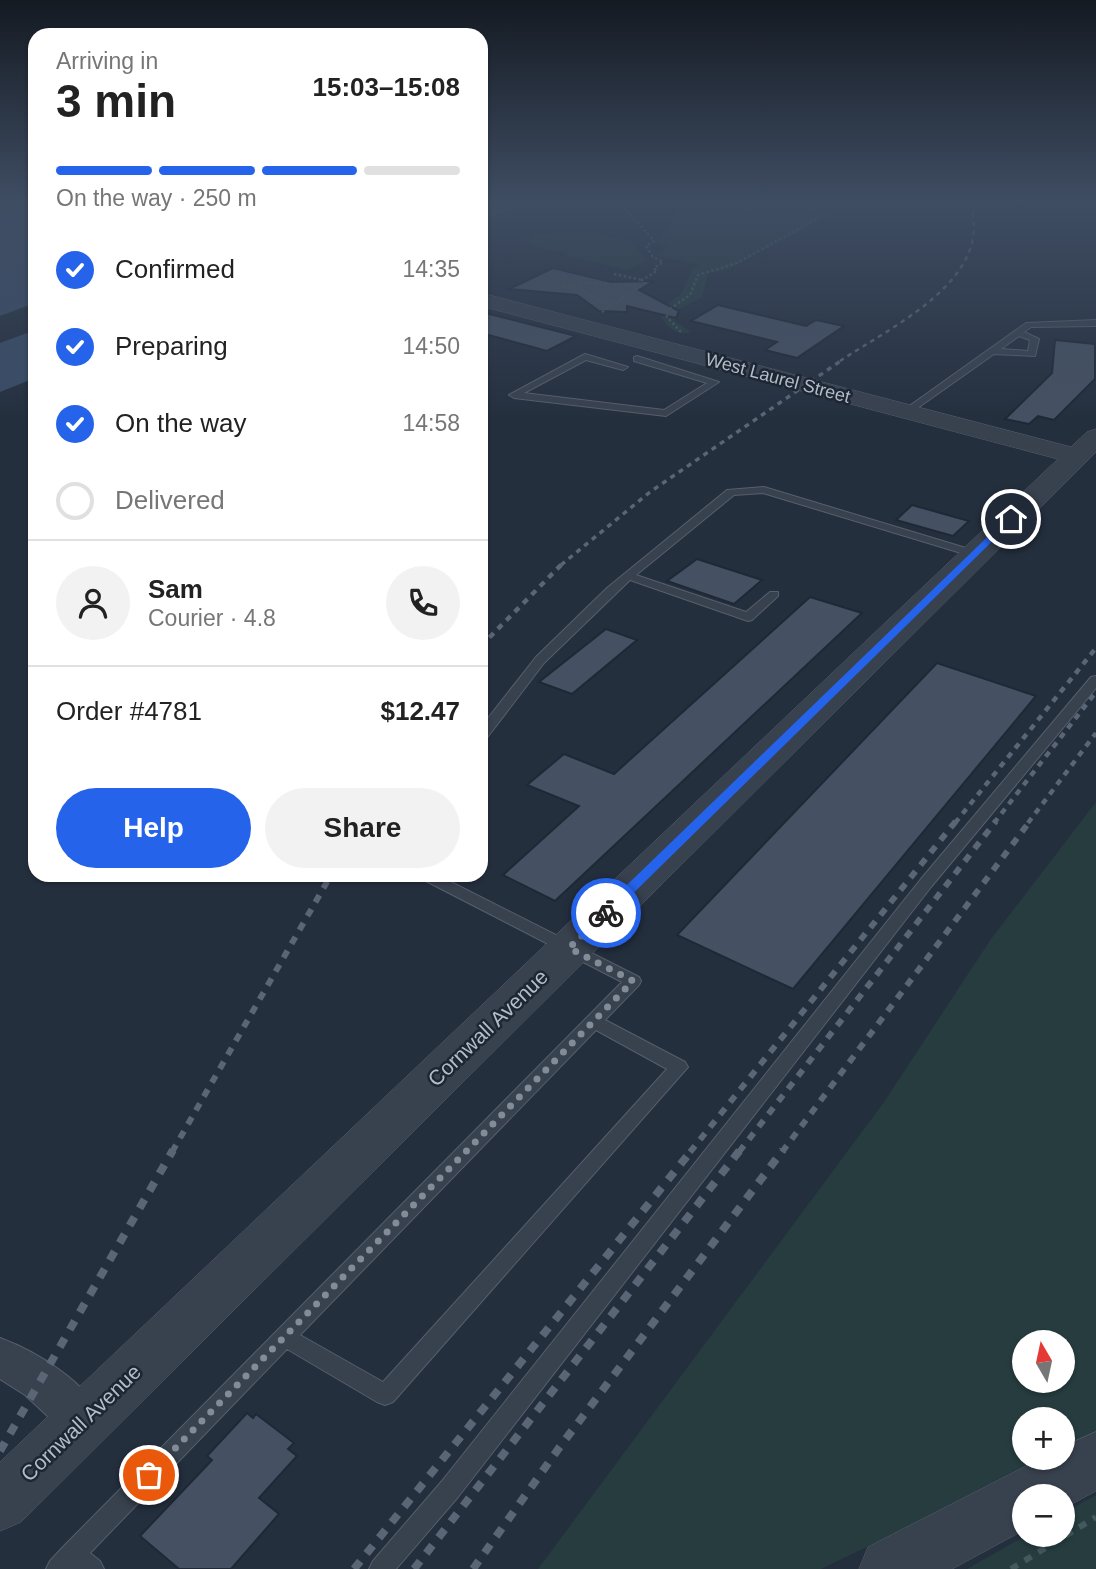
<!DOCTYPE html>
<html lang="en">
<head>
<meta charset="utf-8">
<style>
	:root { --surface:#fff; --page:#f2f2f2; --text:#222; --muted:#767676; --line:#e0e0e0; --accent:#2563eb }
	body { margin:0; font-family:Helvetica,sans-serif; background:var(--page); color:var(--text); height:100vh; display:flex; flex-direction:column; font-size:26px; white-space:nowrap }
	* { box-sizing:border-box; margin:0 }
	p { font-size:23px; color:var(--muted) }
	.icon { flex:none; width:38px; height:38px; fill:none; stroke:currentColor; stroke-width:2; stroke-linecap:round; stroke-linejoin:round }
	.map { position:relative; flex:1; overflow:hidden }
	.panel { position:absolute; left:28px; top:28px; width:460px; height:854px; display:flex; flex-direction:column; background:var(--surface); border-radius:21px; box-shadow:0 2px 5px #0004 }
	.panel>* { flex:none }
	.needle { width:46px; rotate:351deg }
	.controls { position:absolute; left:1012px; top:1330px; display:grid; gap:14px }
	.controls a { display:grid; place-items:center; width:63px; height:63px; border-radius:50%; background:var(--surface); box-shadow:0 2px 5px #0004; font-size:35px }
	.pin { position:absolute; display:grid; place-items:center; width:60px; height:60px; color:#fff; margin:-30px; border:4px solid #fff; border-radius:50%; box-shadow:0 2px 7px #0007 }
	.courier { position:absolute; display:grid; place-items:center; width:70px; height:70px; margin:-35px; border:5px solid #2563eb; border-radius:50%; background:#fff; color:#222; box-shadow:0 2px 9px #0007 }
	.headline em { font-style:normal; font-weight:700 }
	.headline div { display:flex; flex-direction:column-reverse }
	.headline { display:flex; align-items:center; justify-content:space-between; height:119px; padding:0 28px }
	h1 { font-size:46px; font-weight:700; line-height:52px }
	.bar { display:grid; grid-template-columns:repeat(4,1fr); gap:10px 7px; align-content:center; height:84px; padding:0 28px }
	.bar i { height:9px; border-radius:5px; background:var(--line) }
	.bar .current { background:var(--accent) }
	.bar p { grid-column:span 4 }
	.line { display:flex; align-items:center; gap:18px; padding:0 28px; border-top:2px solid var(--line) }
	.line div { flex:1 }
	.round { display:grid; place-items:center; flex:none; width:74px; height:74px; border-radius:37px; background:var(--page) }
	ol { padding:0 28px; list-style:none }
	li { display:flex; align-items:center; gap:21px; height:77px }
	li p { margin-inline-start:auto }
	li .icon { padding:7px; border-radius:50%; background:var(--accent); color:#fff; stroke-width:4 }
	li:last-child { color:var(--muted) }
	li i { width:38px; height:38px; border:4px solid var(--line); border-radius:50% }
	.primary-button { display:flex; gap:14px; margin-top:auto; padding:14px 28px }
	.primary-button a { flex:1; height:80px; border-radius:42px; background:var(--accent); color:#fff; font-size:28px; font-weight:700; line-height:80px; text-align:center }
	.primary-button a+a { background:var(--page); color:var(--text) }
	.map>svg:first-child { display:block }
	.green { fill:#263c3f; fill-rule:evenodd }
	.water { fill:#394c67 }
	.building { fill:#455162; stroke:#1f2835; stroke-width:2 }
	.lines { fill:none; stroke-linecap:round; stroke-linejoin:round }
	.service-casing { stroke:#565f6c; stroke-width:2 }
	.minor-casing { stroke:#565f6c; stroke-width:2 }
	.tertiary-casing { stroke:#565f6c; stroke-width:1 }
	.path-far1 { stroke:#44595c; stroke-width:2.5; stroke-dasharray:2.5 2.5; stroke-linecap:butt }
	.path { stroke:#44595c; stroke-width:6; stroke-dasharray:8 8; stroke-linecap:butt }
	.service { fill:#38414e; fill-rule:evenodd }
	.minor { fill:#38414e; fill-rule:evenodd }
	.tertiary { fill:#38414e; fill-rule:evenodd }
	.rail-far4 { stroke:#5a6575; stroke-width:2.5; stroke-dasharray:4.5 4.5; stroke-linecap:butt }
	.rail-far3 { stroke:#5a6575; stroke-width:3.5; stroke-dasharray:5 5; stroke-linecap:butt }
	.rail-far2 { stroke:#5a6575; stroke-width:4.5; stroke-dasharray:6 6; stroke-linecap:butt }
	.rail-far1 { stroke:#5a6575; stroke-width:6; stroke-dasharray:8 8; stroke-linecap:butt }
	.rail { stroke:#5a6575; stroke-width:8; stroke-dasharray:10 10; stroke-linecap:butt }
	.route { fill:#2563eb }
	.done { stroke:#828b98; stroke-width:7; stroke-dasharray:0 12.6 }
	.labels { text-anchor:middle; stroke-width:5; stroke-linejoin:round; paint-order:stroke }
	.far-street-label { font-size:18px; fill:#b4bcc9; stroke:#1d2633 }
	.street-label { font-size:21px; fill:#b4bcc9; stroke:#1d2633 }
</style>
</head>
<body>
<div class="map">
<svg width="1096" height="1569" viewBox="0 0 1096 1569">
	<rect width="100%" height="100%" fill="#242f3e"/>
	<path class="green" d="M683 201H813L838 211 727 270 708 273 702 297 673 313 676 322 692 332C676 337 663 326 659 310L681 294 693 269 700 265 654 255 667 247 655 242 662 237Z
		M589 232 630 241 646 260 627 270 564 255 568 253C551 248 539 253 524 240L538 234Z
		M1096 802V1436L1062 1452V1419H1024V1458H1051L821 1569H538L884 1102 991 939ZM1024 1342H1062V1381H1024Z
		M1096 1495V1569H967L1027 1535H1062V1514Z"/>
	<path class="water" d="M0 201H35V303L0 316Z
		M27 333 35 335V365L31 368 35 378 0 392V343Z"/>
	<path class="building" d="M553 268 611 282 654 281 639 290 679 311 676 318 627 306V312L599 311 577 295 509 289Z
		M718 305 806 326 816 320 844 326 797 358 765 350 777 342 691 321Z
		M481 312 576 336 547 351 481 333Z
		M1055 340 1095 344V379L1054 420 1038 416 1029 424 1005 419 1052 373Z
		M912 505 969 521 953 536 896 520Z
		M697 559 762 580 734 604 667 581Z
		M810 597 862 613 555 901 503 875 579 806 527 785 564 754 614 774Z
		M606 629 637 640 572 694 539 682Z
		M937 663 1036 696 793 989 677 935Z
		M247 1413 253 1418 256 1414 294 1443 288 1449 297 1456 259 1498 279 1514 231 1569H179L140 1536 212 1460 207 1456Z"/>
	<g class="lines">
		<defs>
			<path id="service" d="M1096 320V326L1031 327 1024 332 1039 339 1035 356 994 354 909 414 901 412 1026 323ZM1019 336 1030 340 1028 351 1001 349Z
				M585 354 628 367 623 370 586 360 524 393 664 410 707 383 634 361V357L637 356 719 382 666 416 514 398 509 395Z
				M764 487 979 552 981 554 979 556H971L763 493 734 495 636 575 746 612 770 592H778V596L752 620 748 621 630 580 544 663 486 739 481 740V727L536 657 607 588 727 490Z
				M1096 676V688L931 887 458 1497 396 1569H369L373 1561 442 1481 921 879 1091 677Z
				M417 875H437L639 977 641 981 639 985 605 1020 685 1062 688 1067 393 1402 385 1405 377 1402 287 1349 90 1553 100 1561 104 1569H46L50 1561 64 1546 622 982 420 878ZM596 1030 667 1069 383 1382 300 1335Z"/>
			<path id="minor" d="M0 1338C38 1352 88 1383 105 1421L98 1435 83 1441 68 1435 25 1395 0 1379Z"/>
			<path id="tertiary" d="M498 201H523L521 205 481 220V207Z
				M481 293 1071 447 1087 432 1096 429V452L21 1522 0 1531V1462L1058 459 481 306Z
				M1096 1432V1491L1062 1509V1496H1024V1530L952 1569H859L868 1547 1042 1458H1062V1447Z"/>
		</defs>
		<use href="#service" class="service-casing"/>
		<use href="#minor" class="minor-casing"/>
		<use href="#tertiary" class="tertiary-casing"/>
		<path class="path-far1" d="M736 202 748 212
			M724 207 741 201
			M614 274 642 280
			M609 304 583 292 582 288 562 286 584 283 640 285
			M602 312 645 283 642 280 657 271 654 268 663 262 653 257 646 246 654 241 622 205 611 201
			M681 332 667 317V311L690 295 698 275 737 263 818 218 815 210 798 201"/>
		<path class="path" d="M1011 1569 1096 1517"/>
		<use href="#service" class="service"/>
		<use href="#minor" class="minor"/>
		<use href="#tertiary" class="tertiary"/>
		<path class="rail-far4" d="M840 361C892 326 998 278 969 201"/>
		<path class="rail-far3" d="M561 565 650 492 842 360"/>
		<path class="rail-far2" d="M481 646 563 563
			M955 823 1096 648
			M994 823 1096 692
			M1028 823 1096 733"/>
		<path class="rail-far1" d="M172 1152 331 875
			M690 1152 956 821
			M739 1152 996 821
			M782 1152 1030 821"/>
		<path class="rail" d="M0 1451 173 1150
			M354 1569 692 1150
			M414 1569 740 1150
			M473 1569 559 1448 783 1150"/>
	</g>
	<linearGradient id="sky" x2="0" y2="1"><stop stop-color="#141a22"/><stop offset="0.48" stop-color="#3f4d63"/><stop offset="1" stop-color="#3f4d63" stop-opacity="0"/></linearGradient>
	<rect width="1096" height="420" fill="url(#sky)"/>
	<path class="route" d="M1008 517 1015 519 610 916H601V910Z"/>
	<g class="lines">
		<path class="done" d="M149 1475 633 981 569 948 606 913"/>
	</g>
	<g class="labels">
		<g class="far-street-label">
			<text transform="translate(778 378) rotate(15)" y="6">West Laurel Street</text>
		</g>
		<g class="street-label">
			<text transform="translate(488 1028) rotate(-44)" y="7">Cornwall Avenue</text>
			<text transform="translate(81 1423) rotate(-44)" y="7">Cornwall Avenue</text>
		</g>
	</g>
</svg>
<div class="controls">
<a><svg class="needle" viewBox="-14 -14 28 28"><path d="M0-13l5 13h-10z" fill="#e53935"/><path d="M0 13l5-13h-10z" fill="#767676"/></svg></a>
<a>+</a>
<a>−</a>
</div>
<div class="pin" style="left:149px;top:1475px;background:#ea580c"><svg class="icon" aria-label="bag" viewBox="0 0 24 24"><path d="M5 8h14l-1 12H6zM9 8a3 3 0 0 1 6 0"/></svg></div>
<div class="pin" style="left:1011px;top:519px;background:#1f2937"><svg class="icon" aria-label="home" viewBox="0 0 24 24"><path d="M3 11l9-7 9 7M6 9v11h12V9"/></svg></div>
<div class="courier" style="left:606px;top:913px"><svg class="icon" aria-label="bike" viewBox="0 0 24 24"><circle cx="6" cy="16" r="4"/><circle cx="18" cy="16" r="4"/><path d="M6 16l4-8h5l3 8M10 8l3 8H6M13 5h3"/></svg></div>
<section class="panel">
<div class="headline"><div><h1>3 min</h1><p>Arriving in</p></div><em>15:03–15:08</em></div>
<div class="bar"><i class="current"></i><i class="current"></i><i class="current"></i><i></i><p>On the way · 250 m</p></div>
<ol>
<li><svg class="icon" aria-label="check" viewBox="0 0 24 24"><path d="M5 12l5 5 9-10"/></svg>Confirmed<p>14:35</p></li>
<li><svg class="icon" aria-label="check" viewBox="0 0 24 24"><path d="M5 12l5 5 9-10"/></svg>Preparing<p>14:50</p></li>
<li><svg class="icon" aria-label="check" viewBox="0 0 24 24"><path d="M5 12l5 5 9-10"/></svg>On the way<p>14:58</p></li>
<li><i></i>Delivered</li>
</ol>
<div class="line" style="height:126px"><a class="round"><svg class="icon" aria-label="person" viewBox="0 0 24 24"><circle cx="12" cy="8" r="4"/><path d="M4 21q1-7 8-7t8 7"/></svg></a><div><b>Sam</b><p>Courier · 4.8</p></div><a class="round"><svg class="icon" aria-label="phone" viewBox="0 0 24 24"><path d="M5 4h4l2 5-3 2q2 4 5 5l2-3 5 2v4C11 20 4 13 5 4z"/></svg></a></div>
<div class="line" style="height:91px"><div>Order #4781</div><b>$12.47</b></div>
<div class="primary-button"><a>Help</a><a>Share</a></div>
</section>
</div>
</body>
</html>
